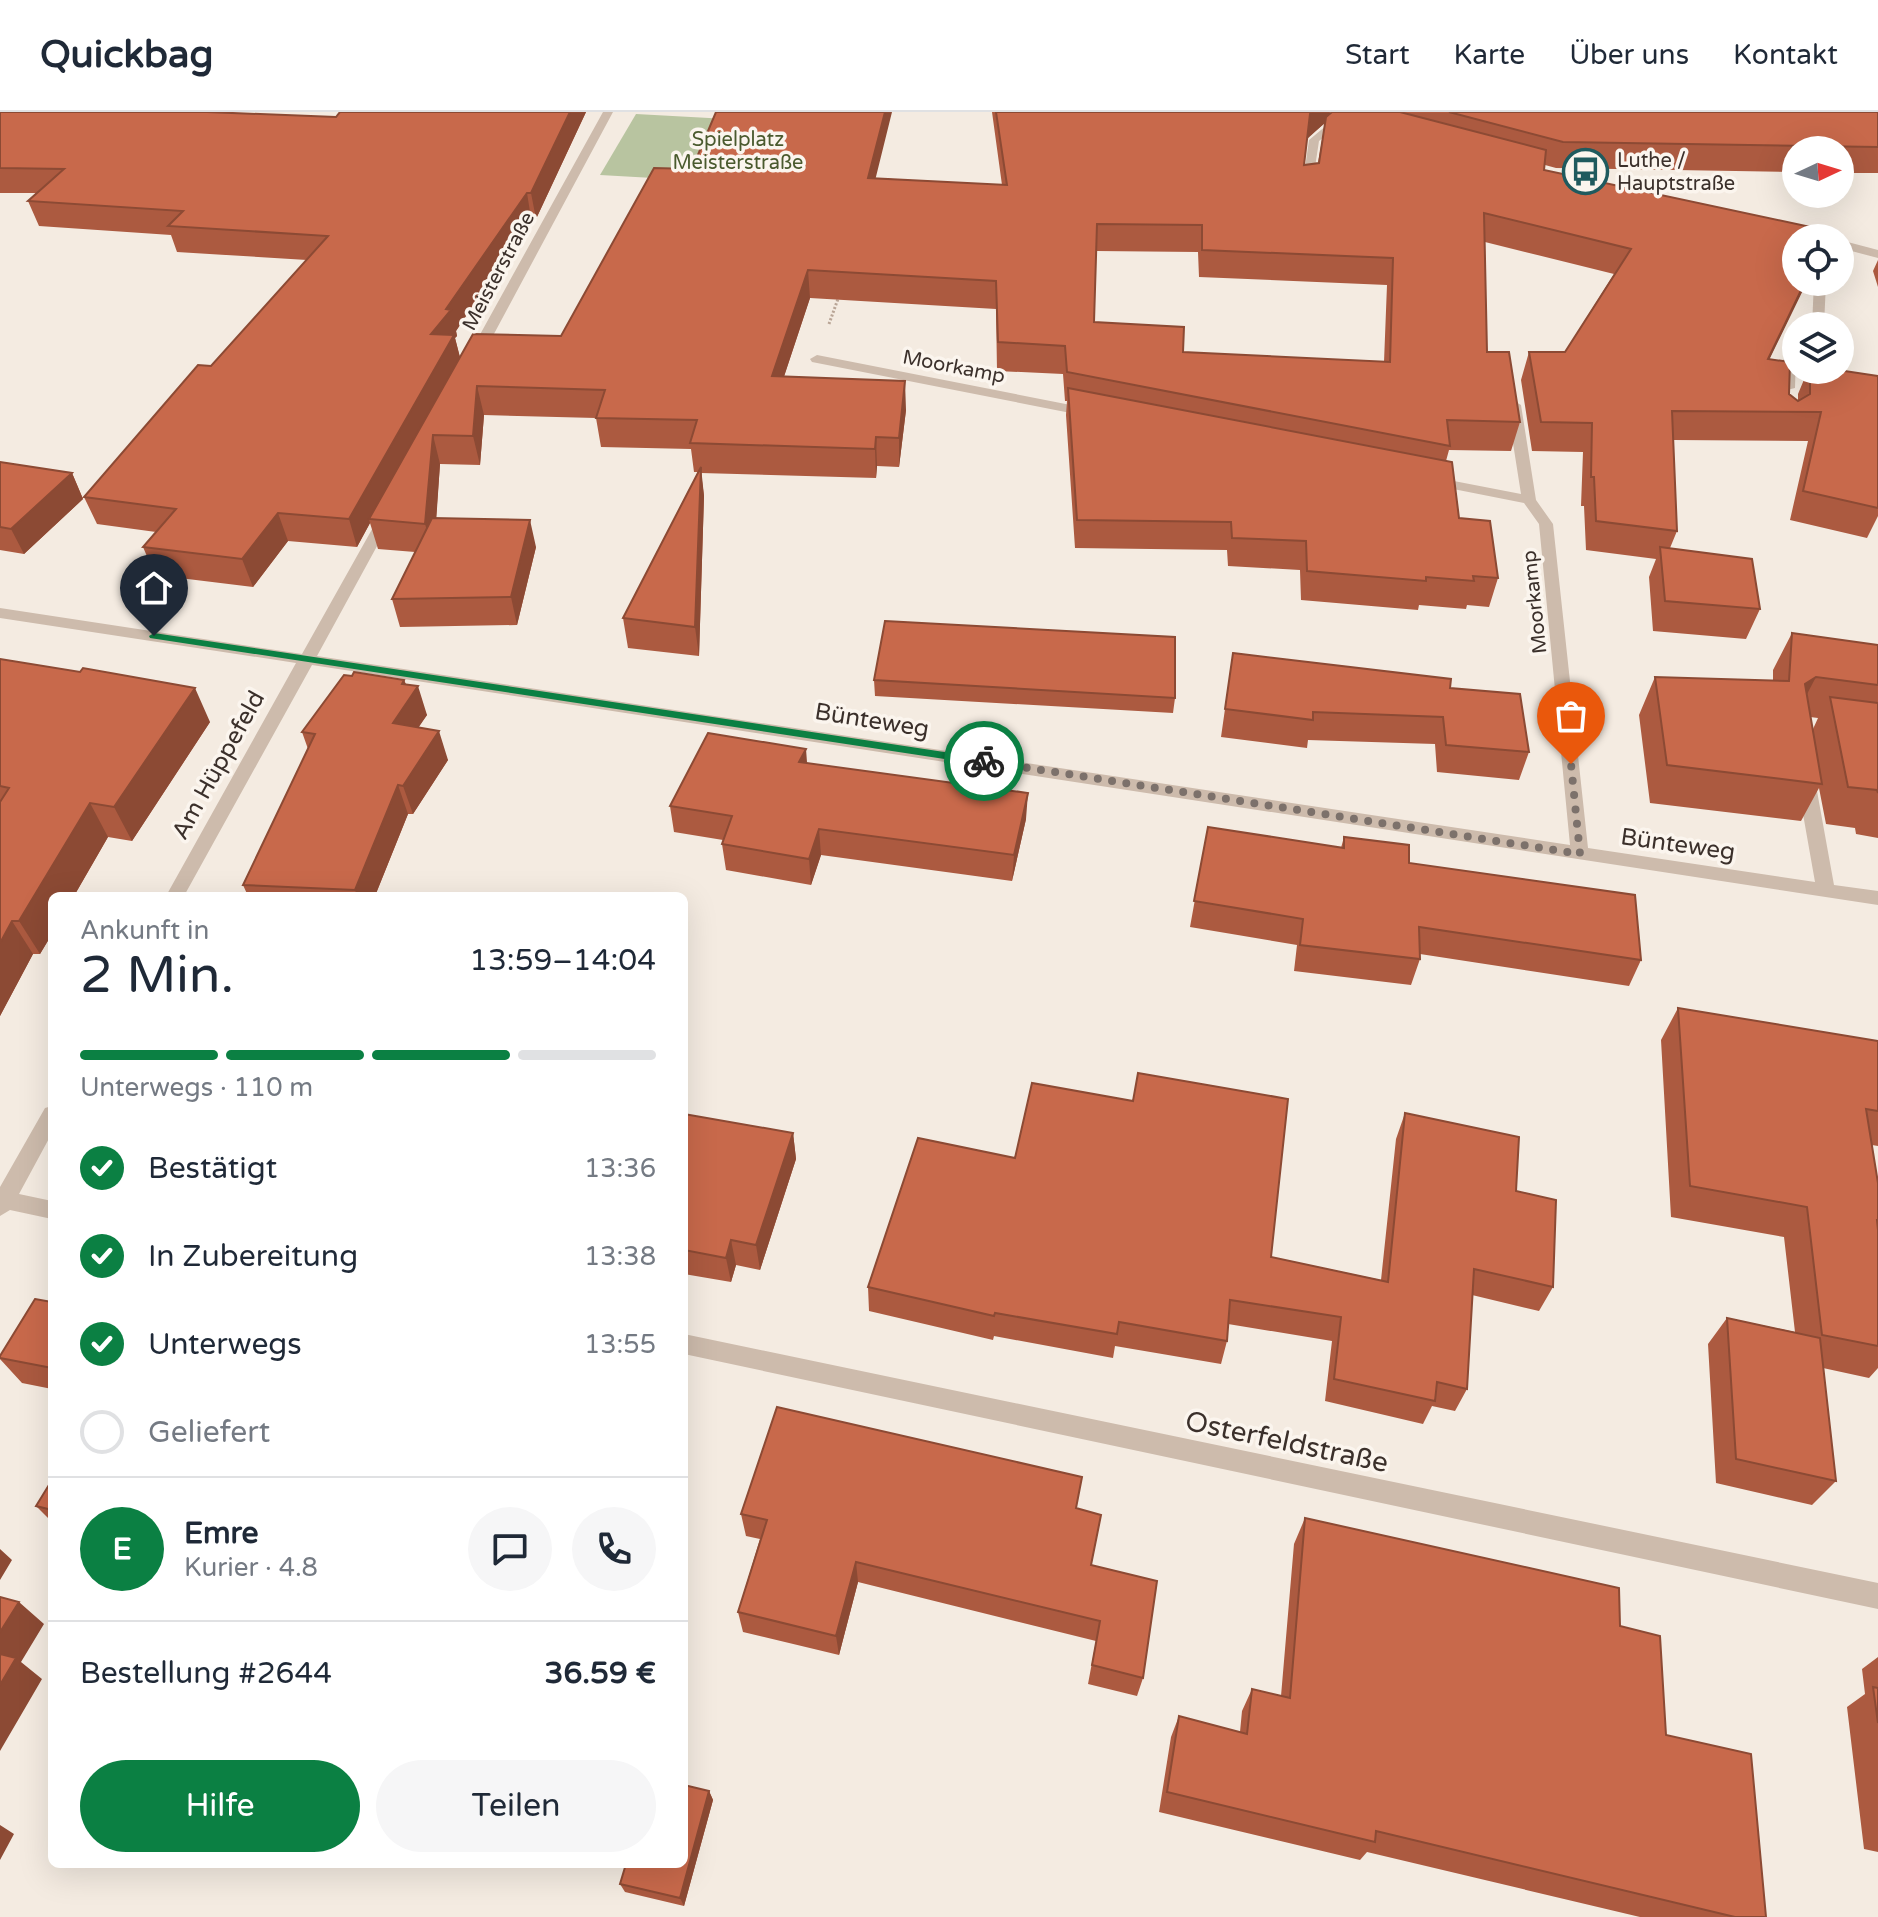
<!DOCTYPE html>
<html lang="de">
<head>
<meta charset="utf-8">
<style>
	:root { --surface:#fff; --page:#f6f6f7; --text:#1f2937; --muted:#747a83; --line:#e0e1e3; --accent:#0b8043 }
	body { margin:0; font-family:"Varela Round",sans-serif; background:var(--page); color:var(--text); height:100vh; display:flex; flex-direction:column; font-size:30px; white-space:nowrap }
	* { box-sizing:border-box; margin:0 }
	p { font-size:26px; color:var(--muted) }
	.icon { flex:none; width:44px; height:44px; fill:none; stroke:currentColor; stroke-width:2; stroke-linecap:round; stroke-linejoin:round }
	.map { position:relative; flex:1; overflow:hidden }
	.sheet { position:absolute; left:48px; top:780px; width:640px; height:976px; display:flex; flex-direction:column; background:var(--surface); border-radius:12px; box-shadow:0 8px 32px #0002 }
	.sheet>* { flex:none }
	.needle { width:52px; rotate:86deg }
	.fabs { position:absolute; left:1782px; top:24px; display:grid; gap:16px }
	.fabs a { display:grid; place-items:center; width:72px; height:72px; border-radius:50%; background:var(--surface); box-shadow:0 8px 32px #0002; font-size:40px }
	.pin { position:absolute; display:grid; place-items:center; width:68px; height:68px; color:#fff; margin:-82px -34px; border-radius:50% 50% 50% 0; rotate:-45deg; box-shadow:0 0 8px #0007 }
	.pin .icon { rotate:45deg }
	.courier { position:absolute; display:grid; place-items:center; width:80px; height:80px; margin:-40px; border:6px solid #0b8043; border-radius:50%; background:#fff; color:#222; box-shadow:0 2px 10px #0007 }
	.head em { font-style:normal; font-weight:600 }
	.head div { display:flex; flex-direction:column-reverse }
	.head { display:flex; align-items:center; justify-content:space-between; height:136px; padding:0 32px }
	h1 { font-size:52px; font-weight:600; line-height:60px }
	.bar { display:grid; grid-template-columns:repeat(4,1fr); gap:12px 8px; align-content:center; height:96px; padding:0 32px }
	.bar i { height:10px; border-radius:6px; background:var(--line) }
	.bar .selected { background:var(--accent) }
	.bar p { grid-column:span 4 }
	.line { display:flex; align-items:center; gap:20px; padding:0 32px; border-top:2px solid var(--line) }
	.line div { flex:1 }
	.round { display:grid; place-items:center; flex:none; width:84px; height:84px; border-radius:42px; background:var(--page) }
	ol { padding:0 32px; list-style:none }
	li { display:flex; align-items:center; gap:24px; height:88px }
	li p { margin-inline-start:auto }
	li .icon { padding:8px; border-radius:50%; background:var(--accent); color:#fff; stroke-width:4 }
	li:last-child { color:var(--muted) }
	li i { width:44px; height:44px; border:4px solid var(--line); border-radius:50% }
	.cta { display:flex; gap:16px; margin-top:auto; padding:16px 32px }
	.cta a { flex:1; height:92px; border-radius:48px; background:var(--accent); color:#fff; font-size:32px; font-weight:600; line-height:92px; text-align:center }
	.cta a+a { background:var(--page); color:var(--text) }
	header { display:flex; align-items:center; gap:48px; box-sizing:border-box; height:112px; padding:0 40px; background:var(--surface); border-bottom:2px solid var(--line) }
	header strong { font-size:38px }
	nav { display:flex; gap:44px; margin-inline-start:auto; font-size:28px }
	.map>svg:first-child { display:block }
	.green { fill:#b8c4a0 }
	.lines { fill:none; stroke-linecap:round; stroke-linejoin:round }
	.path { stroke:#b9a596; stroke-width:3; stroke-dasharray:2 2; stroke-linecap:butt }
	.minor { fill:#cdbbac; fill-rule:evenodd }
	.wall { fill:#ac5a40; fill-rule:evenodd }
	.shaded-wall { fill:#8c4a34 }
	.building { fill:#c8694b; stroke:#8c4a34; stroke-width:2; fill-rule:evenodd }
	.route { fill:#0b8043 }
	.done { stroke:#7c716b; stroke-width:8; stroke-dasharray:0 14.4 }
	.labels { text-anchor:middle; stroke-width:7; stroke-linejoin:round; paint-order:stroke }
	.far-park-label { font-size:20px; fill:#4a5a2e; stroke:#fbf5ee }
	.far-poi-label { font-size:20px; fill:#3b302b; stroke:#fbf5ee; text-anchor:start }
	.far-street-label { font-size:20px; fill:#3b302b; stroke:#fbf5ee }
	.street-label { font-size:24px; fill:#3b302b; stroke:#fbf5ee }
	.near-street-label { font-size:28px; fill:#3b302b; stroke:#fbf5ee }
</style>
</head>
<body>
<header>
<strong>Quickbag</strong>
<nav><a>Start</a><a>Karte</a><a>Über uns</a><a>Kontakt</a></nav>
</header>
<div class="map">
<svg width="1878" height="1805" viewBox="0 0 1878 1805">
	<rect width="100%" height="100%" fill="#f4ebe1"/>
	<path class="green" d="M636 2 803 11 776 73 600 63Z"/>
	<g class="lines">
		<path class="path" d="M829 212 839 184"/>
		<path class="minor" d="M603 0H613L481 246 469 249 467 246Z
			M1339 3 1348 5 1319 29 1312 75 1302 77 1309 28Z
			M1840 128 1878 138V146L1840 136Z
			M1814 170H1826L1824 214H1812Z
			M1796 241 1795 276 1783 279 1781 249Z
			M817 243 1091 297 1098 301 1091 305 812 250 810 247Z
			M1514 289 1521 293 1536 388 1553 412 1588 736 1815 770 1797 668 1806 662 1815 668 1834 773 1878 779V793L312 553 184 784H166L296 551 0 506V496L302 542 380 403 387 399 394 403 317 544 1570 733 1539 412 1524 391 1428 372 1421 368 1428 364 1521 382 1507 293Z
			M52 994V1021L19 1082 52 1089V1107L10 1098 0 1104V1075L45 996Z
			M684 1222 1878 1471V1497L684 1242Z"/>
	</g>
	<path class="wall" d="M0 0H220V1L336 5 340 0H586L536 107 531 106 456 219 457 224 455 226 460 246 561 224 876 66 1002 73 992 0H1330L1329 2 1332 0H1878V61H1840V38H1796V60L1556 56 1545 53 1544 58 1769 247 1789 282 1798 289V282L1808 258H1838L1878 264V404L1867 426 1790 408 1808 329 1673 328 1677 419 1670 436 1760 497 1746 527 1653 519 1649 465 1656 447 1586 438 1584 394H1581L1583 340 1532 339 1521 268 1529 240H1565L1614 162 1485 130 1487 240 1520 310 1511 339 1449 338 1446 349 1459 406 1498 466 1489 495 1467 493 1466 497 1419 493 1418 498 1301 488 1300 458 1228 454 1227 438 1075 436 1066 303 1067 289H1065L1063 262 997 259 996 197 810 186 784 264 906 298 899 355 877 354 876 366 701 361 704 384 699 544 628 536 623 506 698 360H694L691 337 601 335 596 306 484 303 480 353 440 352 436 406 536 435 517 513 400 515 392 487 415 440 378 437 370 411 357 435 288 429 253 475 155 463 143 435 156 420 97 412 84 385 211 254 307 148 177 140 171 123 39 114 28 89 36 81H0ZM1325 11 1318 51 1304 53 1307 26ZM1096 139 1198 140 1199 165 1387 173 1384 250 1183 240 1094 210Z
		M1878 148V175L1873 159Z
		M0 350 72 361 83 387 24 442 0 438Z
		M1792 521 1878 533V726L1856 722 1855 716 1826 712 1819 676 1801 709 1650 691 1639 603 1655 565 1773 569V558ZM1810 605 1818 606 1813 617Z
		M1233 541 1450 576 1529 640 1519 668 1437 660 1435 632 1308 628 1307 636 1221 625Z
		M0 547 210 610 132 729 108 725 74 784H52V822L40 842H33L0 904Z
		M404 568 406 572 427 603 418 615 448 648 413 702H408L375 784H248L243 773 308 637 302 620Z
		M874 568 1175 586 1173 601 875 584Z
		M807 651 1026 707 1012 769 821 743 811 773 726 758 722 732 723 728 674 720 670 694Z
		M1208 715 1341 736 1344 725 1409 751 1641 848 1629 874 1420 842V847L1411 873 1294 859 1297 833 1190 815Z
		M1678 896 1878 929V1034L1872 1033 1878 1071V1256L1869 1266 1823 1256 1836 1369 1812 1393 1716 1371 1708 1232 1727 1206 1795 1220 1784 1125 1671 1105 1661 928Z
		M1405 1001 1516 1079 1553 1175 1539 1199 1472 1183 1467 1277 1455 1299 1432 1294 1423 1312 1325 1289 1332 1229 1228 1212 1227 1229 1221 1252 1115 1234 1113 1246 994 1224 993 1228 869 1199 868 1175 1271 1145 1381 1168 1396 1027Z
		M684 1002 793 1021 796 1047 760 1158 736 1153 731 1170 684 1162Z
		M52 1190V1277L22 1271 0 1247V1244Z
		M52 1368V1410L36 1394Z
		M1076 1396 1091 1453 1143 1566 1137 1584 1088 1572 1096 1529 858 1470 839 1543 743 1520 738 1500 760 1427 746 1424 741 1402Z
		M1305 1406 1620 1514 1666 1623 1766 1805H1640L1367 1740 1360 1748 1159 1700 1171 1625 1179 1604 1240 1620 1242 1599 1252 1577 1281 1584 1294 1432Z
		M1878 1545V1740L1864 1737 1847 1595 1865 1582 1862 1557Z
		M709 1679 713 1688 684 1794 625 1780 620 1772Z"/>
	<path class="shaded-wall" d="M570 0H586L536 107 531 81Z
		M885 0H892L869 93 868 66Z
		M1312 0H1330L1328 8 1306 28 1310 2Z
		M527 81 531 106 456 219 457 224 455 226 461 249 369 407 370 411 357 435 349 407 431 222 446 197Z
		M808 158 810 186 775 292 772 264Z
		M1805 170H1807L1756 275 1768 247Z
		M905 269 906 298 899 355V326Z
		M477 274 484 303 480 353 473 324Z
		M433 323 440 352 434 441 425 412Z
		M876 325 877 354 876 366 875 337Z
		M701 355 704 384 699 544 695 515Z
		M72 361 83 387 24 442 11 417Z
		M278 401 288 429 253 475 242 447Z
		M530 408 536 435 517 513 511 485Z
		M1816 565 1796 603 1805 572Z
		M404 568 410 586 418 574 427 603 402 640 393 611Z
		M195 576 210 610 132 729 114 695Z
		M439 619 448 648 413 702 403 674Z
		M806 637 808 663 799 650Z
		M398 673 408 702 375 784H357L355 778Z
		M1028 681 1026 707 1012 769 1014 743Z
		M90 691 108 725 74 784H52V822L40 842 19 809Z
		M819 717 821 743 811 773 809 747Z
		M12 809 33 842 0 904V831Z
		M793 1021 796 1047 760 1158 756 1133Z
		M731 1128 736 1153 731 1170 726 1146Z
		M0 1437 12 1448 0 1468Z
		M856 1450 858 1470 839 1543 836 1524Z
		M19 1490 44 1512 21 1550 42 1567 0 1639V1520Z
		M709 1679 713 1688 684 1794 680 1786Z
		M0 1713 14 1722 0 1748Z"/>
	<path class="building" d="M0 0H207L336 5 340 0H570L531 81H527L446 197 451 198 431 222 454 223 349 407 278 401 242 447 143 435 176 397 84 385 198 253 211 254 328 124 168 114 183 99 28 89 64 57 0 56Z
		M716 0H885L868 66 1007 73 996 0H1312L1310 2 1304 53 1319 51 1326 5 1332 0H1400L1546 38 1544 58 1829 119 1826 126H1796V170H1805L1768 247 1790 250 1789 282 1798 289 1810 282V258H1838L1878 264V396L1803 379 1821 300 1672 299 1677 419 1596 409 1594 365H1591L1592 311 1541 310 1529 240H1565L1631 137 1484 101 1487 240H1509L1520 310 1447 308 1450 334 1067 260 1065 234 998 230 996 169 808 158 772 264 905 269 899 326 876 325 875 337 690 331 697 308 596 306 605 278 477 274 473 324 433 323 425 412 369 407 473 222 561 224 654 56 692 57ZM1097 112 1202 113V138L1393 146 1390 250 1183 240 1184 215 1094 210Z
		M1449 0H1878V35L1563 30Z
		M1068 276 1452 350 1459 406 1490 409 1498 466 1473 464 1474 469 1426 465V469L1307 459 1306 429 1232 426 1231 410 1077 408Z
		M0 350 72 361 11 417 0 415Z
		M701 355 695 515 623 506Z
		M432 406 530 408 511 485 392 487Z
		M1660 435 1752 447 1760 497 1665 489Z
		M885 509 1175 525V586L874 568Z
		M1792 521 1878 533V573L1816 565 1805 572 1822 672 1667 653 1655 565 1789 569Z
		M1233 541 1451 567 1450 576 1520 582 1529 640 1446 633 1443 605 1313 600V608L1225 597Z
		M0 547 80 560 83 556 195 576 114 695 90 691 19 809H12L0 831V690L9 676 0 674Z
		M354 560 404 568 402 572 418 574 393 611 439 619 403 674 398 673 355 778 243 773 315 622 302 620 344 563 352 564Z
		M1830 585 1878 591V681L1877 678 1848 675Z
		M708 621 806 637 799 650 1028 681 1014 743 819 717 809 747 722 732 732 704 670 694Z
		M1208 715 1344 736V725L1409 733V751L1635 783 1641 848 1419 815 1420 847 1300 833 1303 807 1194 789Z
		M1678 896 1878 929V999L1866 997 1878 1071V1108H1877L1878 1118V1234L1822 1223 1807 1095 1690 1074Z
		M1138 961 1288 987 1271 1145 1388 1170 1405 1001 1519 1025 1516 1079 1556 1088 1553 1175 1474 1157 1467 1277 1437 1270 1435 1289 1334 1267 1341 1205 1230 1188 1227 1229 1119 1210 1117 1222 995 1201 994 1204 868 1175 918 1026 1015 1046 1032 971 1133 989Z
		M684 1002 793 1021 756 1133 731 1128 726 1146 684 1138Z
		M35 1187 52 1190V1256L0 1246V1244Z
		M1727 1206 1820 1226 1836 1369 1736 1347Z
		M777 1295 1082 1365 1076 1396 1101 1403 1091 1453 1157 1469 1143 1566 1092 1553 1100 1509 856 1450 836 1524 738 1500 767 1408 741 1402Z
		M52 1368V1398L36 1394Z
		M1305 1406 1619 1476 1620 1514 1660 1524 1666 1623 1751 1642 1766 1805H1735L1376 1719 1375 1730 1167 1680 1179 1604 1247 1622 1252 1577 1290 1586Z
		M0 1485 19 1490 0 1520Z
		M0 1542 16 1546 0 1573Z
		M1873 1575 1878 1576V1611Z
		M684 1673 709 1679 680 1786 620 1772 626 1752H684Z"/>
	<path class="route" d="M154 521 984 646 990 649 984 653 150 526 149 524Z"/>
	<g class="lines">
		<path class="done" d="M984 649 1580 742 1571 652"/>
	</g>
	<defs>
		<symbol id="bus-ring" viewBox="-11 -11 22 22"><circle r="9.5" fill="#fbf5ee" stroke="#1f5a5e" stroke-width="1.5"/><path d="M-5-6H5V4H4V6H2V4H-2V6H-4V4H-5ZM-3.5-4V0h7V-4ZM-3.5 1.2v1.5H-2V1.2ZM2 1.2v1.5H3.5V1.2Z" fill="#1f5a5e"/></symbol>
	</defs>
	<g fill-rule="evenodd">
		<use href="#bus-ring" x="1560" y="34" width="51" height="51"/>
	</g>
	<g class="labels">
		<g class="far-park-label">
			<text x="738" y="34">Spielplatz<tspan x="738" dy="23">Meisterstraße</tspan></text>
		</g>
		<g class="far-poi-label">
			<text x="1617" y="55">Luthe /<tspan x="1617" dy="23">Hauptstraße</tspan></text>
		</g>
		<g class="far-street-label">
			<text transform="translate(498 159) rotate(-62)" y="7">Meisterstraße</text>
			<text transform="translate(954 254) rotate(11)" y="7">Moorkamp</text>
			<text transform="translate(1534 490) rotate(-96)" y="7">Moorkamp</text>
		</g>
		<g class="street-label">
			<text transform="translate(872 608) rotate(9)" y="8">Bünteweg</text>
			<text transform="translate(218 653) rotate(-61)" y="8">Am Hüppefeld</text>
			<text transform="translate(1678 732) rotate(8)" y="8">Bünteweg</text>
		</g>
		<g class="near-street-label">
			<text transform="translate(1287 1329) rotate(12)" y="10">Osterfeldstraße</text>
		</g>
	</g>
</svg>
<div class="fabs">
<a><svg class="needle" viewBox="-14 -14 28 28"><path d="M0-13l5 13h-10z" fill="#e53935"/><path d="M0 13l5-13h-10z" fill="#747a83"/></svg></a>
<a><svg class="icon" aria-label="locate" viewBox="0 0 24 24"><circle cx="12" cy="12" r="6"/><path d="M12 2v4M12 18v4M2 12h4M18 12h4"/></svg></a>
<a><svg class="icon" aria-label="layers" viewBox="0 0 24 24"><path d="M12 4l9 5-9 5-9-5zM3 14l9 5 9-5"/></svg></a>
</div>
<div class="pin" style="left:1571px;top:652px;background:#ea580c"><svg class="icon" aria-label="bag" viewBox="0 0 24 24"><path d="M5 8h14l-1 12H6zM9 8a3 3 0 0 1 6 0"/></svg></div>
<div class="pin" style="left:154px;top:524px;background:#1f2937"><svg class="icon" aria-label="home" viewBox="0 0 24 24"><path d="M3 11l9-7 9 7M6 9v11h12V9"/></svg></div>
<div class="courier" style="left:984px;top:649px"><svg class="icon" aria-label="bike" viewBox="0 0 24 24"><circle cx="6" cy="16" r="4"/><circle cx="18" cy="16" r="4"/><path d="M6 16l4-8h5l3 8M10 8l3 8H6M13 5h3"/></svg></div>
<section class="sheet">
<div class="head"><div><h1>2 Min.</h1><p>Ankunft in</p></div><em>13:59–14:04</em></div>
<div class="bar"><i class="selected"></i><i class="selected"></i><i class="selected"></i><i></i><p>Unterwegs · 110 m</p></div>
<ol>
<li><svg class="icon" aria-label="check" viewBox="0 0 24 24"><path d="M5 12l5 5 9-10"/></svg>Bestätigt<p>13:36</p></li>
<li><svg class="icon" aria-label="check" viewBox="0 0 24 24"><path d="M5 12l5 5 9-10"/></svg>In Zubereitung<p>13:38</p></li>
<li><svg class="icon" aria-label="check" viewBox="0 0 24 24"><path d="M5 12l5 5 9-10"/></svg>Unterwegs<p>13:55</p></li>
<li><i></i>Geliefert</li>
</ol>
<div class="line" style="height:144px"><b class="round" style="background:var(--accent);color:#fff">E</b><div><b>Emre</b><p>Kurier · 4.8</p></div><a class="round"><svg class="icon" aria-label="chat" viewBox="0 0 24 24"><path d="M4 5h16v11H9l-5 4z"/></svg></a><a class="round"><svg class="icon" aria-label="phone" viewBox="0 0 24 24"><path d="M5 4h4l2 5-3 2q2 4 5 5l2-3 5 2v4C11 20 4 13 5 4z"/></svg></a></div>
<div class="line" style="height:104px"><div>Bestellung #2644</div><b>36.59 €</b></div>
<div class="cta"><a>Hilfe</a><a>Teilen</a></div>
</section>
</div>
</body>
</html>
